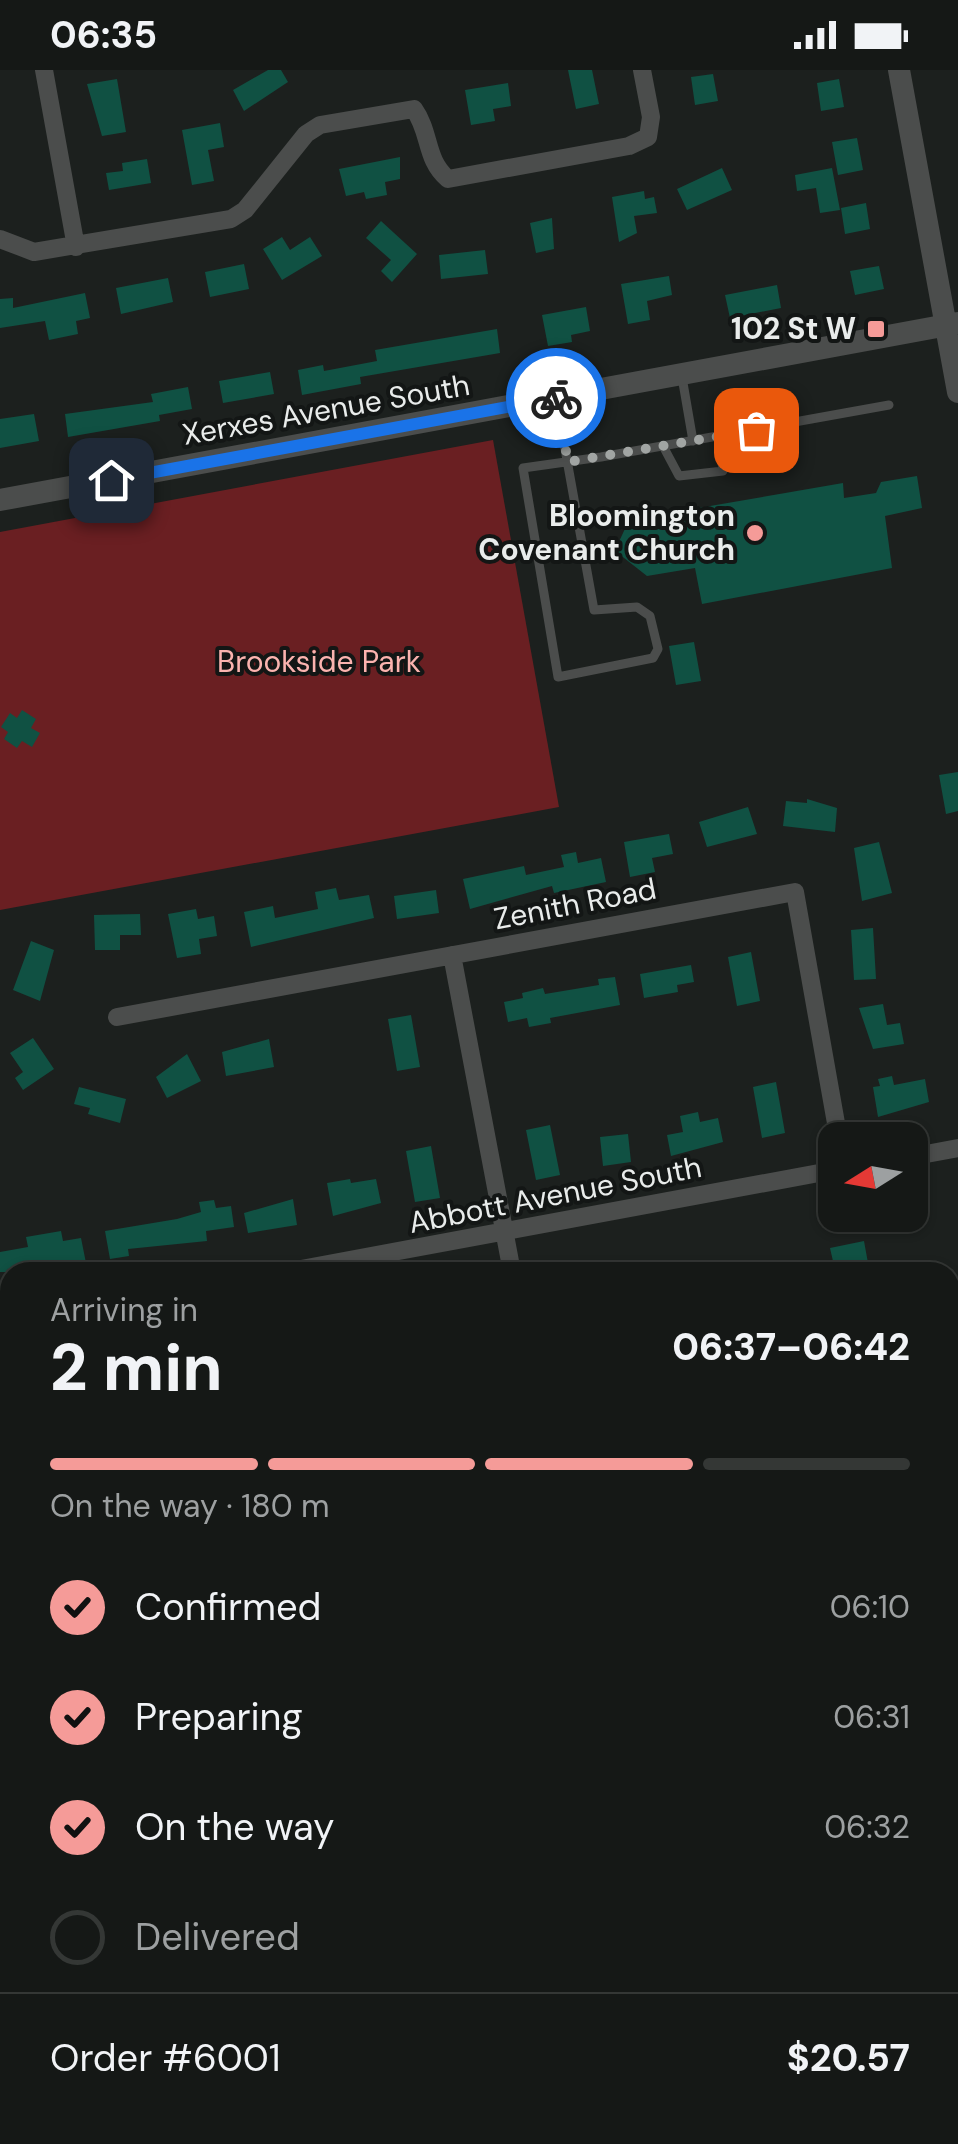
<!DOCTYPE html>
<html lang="en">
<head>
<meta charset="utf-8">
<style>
	:root { --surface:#151816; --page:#1e211f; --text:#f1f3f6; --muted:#9da0a1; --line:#343735; --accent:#f59b98 }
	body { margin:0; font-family:"DM Sans",sans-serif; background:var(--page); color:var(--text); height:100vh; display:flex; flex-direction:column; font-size:38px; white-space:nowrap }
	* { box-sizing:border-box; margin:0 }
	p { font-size:32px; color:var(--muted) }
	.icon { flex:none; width:55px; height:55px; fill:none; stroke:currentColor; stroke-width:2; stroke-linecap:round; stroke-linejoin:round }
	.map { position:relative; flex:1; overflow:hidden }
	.panel { position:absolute; left:0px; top:1192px; width:960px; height:882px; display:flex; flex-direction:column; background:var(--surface); border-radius:30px 30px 0 0; box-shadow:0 2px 8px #0004,0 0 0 2px var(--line) }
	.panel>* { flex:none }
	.needle { width:65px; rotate:259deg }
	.controls { position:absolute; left:818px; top:1052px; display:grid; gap:20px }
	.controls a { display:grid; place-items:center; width:110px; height:110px; border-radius:20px; background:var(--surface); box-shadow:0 2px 8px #0004,0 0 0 2px var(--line); font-size:50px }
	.pin { position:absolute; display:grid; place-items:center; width:85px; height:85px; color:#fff; margin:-42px; border-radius:20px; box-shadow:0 5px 15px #0006 }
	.courier { position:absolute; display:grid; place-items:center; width:100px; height:100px; margin:-50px; border:8px solid #1a73e8; border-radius:50%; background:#fff; color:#222; box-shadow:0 2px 12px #0007 }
	.headline em { font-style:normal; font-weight:800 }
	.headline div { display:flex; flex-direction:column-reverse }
	.headline { display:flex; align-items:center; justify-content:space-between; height:170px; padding:0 50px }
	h1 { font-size:65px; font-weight:800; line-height:75px }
	.bar { display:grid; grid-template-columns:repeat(4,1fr); gap:15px 10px; align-content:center; height:120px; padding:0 50px }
	.bar i { height:12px; border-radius:8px; background:var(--line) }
	.bar .selected { background:var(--accent) }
	.bar p { grid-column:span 4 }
	.line { display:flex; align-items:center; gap:25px; padding:0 50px; border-top:2px solid var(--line) }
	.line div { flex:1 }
	ol { padding:0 50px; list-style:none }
	li { display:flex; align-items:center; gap:30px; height:110px }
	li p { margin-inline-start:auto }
	li .icon { padding:10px; border-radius:50%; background:var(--accent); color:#111; stroke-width:4 }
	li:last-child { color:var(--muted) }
	li i { width:55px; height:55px; border:5px solid var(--line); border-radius:50% }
	.status { display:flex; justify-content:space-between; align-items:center; height:70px; padding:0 50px; background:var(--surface); direction:ltr }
	.status svg { height:28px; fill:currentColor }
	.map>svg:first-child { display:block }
	.green { fill:#6a1f22 }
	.building { fill:#105143 }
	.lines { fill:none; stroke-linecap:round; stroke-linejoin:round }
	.service { stroke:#4b4d4c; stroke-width:9 }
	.minor { stroke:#4b4d4c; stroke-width:18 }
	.tertiary { stroke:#4b4d4c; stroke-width:22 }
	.done { stroke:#a1a5a3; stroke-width:10; stroke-dasharray:0 18 }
	.route { stroke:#1a73e8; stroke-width:12 }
	.poi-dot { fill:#f59b98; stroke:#131615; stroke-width:4 }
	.labels { text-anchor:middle; stroke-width:8; stroke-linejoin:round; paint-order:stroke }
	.poi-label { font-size:30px; font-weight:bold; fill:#e9eceb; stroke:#131615; text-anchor:end }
	.street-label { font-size:30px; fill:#e9eceb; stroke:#131615 }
	.park-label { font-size:30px; fill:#fbb3af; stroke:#131615 }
</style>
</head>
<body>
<div class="status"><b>06:35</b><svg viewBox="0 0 49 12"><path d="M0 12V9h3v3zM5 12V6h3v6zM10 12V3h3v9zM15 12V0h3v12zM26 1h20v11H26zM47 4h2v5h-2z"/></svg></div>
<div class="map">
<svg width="958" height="2074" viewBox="0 0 958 2074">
	<rect width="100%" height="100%" fill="#1c201e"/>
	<path class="green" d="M493 370 559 737 0 840V462Z"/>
	<path class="building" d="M268 0H281L288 12 244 41 233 20Z
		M568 0H592L599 34 576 39Z
		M713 4 718 31 695 35 691 7Z
		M117 9 126 62 102 66 87 14Z
		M839 9 844 37 821 41 817 13Z
		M508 13 511 36 493 39 495 51 471 55 465 20Z
		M220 53 224 77 208 80 214 111 192 115 182 60Z
		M857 68 863 100 838 105 832 72Z
		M400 87V109L385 112 387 125 366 129 364 122 346 126 339 99Z
		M147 89 151 113 109 120 106 103 123 101 122 93Z
		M722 98 732 120 687 140 677 119Z
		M832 98 840 140 820 143 816 118 797 121 795 105Z
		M644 121 645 129 654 127 657 143 634 146 637 163 619 172 612 127Z
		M866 133 870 159 845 164 841 138Z
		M552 148 554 179 536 183 530 153Z
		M381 151 417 184 392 212 381 201 391 190 366 168Z
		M282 167 290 180 310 167 322 186 282 210 263 179Z
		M485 180 488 204 441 209 439 185Z
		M244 194 249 219 210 227 205 202Z
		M879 196 884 219 855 225 850 201Z
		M669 206 672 225 647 231 650 250 628 254 621 214Z
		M168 208 173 232 121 244 116 218Z
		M777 215 781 238 730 248 725 225Z
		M85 223 90 248 76 251 78 264 49 270 45 251 0 258V229L13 228V238Z
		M586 237 590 261 571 265 572 272 548 276 542 245Z
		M497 259 500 283 360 307 361 314 302 325 298 300 323 295 324 301 377 291 375 280Z
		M270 302 274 324 223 333 219 311Z
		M188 317 192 339 159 345 160 351 68 367 65 344 153 332 151 324Z
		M34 344 39 371 0 378V349Z
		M917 406 922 438 885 446 892 498 702 534 695 498 647 506 619 484 617 476 629 450 843 413 844 428 876 423 881 412Z
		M694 572 701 611 676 615 669 576Z
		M22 640 36 649 31 658 40 663 32 677 22 671 17 678 4 669 8 662 1 657 10 643 17 648Z
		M958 702V741L946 744 939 705Z
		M807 729 837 738 835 762 783 756 786 731 807 733Z
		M748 737 757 764 707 777 699 752Z
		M669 764 673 784 652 788 655 802 630 807 624 772Z
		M879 772 892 823 862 831 854 778Z
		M576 782 578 793 601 788 606 812 554 823 552 816 470 839 463 809 524 796 526 805 564 797 561 785Z
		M336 818 339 830 369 825 374 848 251 877 244 842 273 836 275 848 318 839 315 822Z
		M436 820 439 843 397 849 394 826Z
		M196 839 198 849 214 846 217 866 199 869 201 884 177 888 168 844Z
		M140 844 141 865H120V880H95L94 845Z
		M873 858 876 909 854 910 851 860Z
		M31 871 54 880 40 931 13 920Z
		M751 882 760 931 737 936 728 887Z
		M691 895 694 912 677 915 678 922 644 928 640 904Z
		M615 907 620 935 550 948 551 953 529 957 527 948 508 952 504 932 523 928 522 923 543 918 545 924 599 915 598 909Z
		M883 934 887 955 900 953 904 974 873 979 859 938Z
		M411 945 420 997 397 1001 388 949Z
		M33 968 54 999 23 1020 15 1008 23 1002 10 983Z
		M269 969 274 997 226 1006 222 982Z
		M187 984 201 1011 167 1028 156 1007Z
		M892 1006 894 1015 925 1009 929 1032 878 1047 873 1017 880 1016 878 1009Z
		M776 1012 785 1063 762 1068 753 1017Z
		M79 1017 126 1029 120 1053 88 1044 90 1038 74 1034Z
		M698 1042 700 1052 718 1048 723 1072 671 1086 667 1065 683 1062 680 1046Z
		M550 1055 560 1105 536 1110 526 1060Z
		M628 1064 631 1092 603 1096 600 1067Z
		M431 1076 440 1128 415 1132 406 1081Z
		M350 1109 351 1113 376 1109 381 1133 333 1146 327 1113Z
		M293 1129 297 1155 248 1163 244 1143Z
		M214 1130 216 1138 231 1136 234 1157 206 1161 207 1171 128 1179 129 1186 110 1189 105 1161 177 1149 201 1142 199 1132Z
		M61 1161 63 1171 81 1168 86 1193 35 1202H0V1182L28 1177 26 1167Z
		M864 1171 868 1193 835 1200 830 1178Z"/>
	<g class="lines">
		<path class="service" d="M682 307 693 371
			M556 329C569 400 582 470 594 540L637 537 650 546 658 579 653 588 558 607 523 398 601 387 889 335
			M663 376 679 406 723 401 719 366"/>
		<path class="minor" d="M44 0 76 177
			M0 169 34 182 231 149 245 140 306 64 320 55 414 39C431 63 425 90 448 109L629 76 648 67 651 47 642 0
			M452 885 512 1202
			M117 947 795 822 839 1070
			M910 1087 958 1078
			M285 1202 835 1100
			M0 1254 10 1253
			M950 1416 958 1414
			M0 1611 10 1604
			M0 1746 10 1769
			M950 2059 958 2069
			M592 2065 602 2074
			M621 2074 626 2065"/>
		<path class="tertiary" d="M899 0 958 322
			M0 430 958 253"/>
	</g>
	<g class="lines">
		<path class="done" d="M556 328 568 392 756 360"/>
		<path class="route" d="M111 410 556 328"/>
	</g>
	<g class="poi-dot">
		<rect x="866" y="249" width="20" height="20" rx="5"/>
		<circle cx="755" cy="463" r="10"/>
	</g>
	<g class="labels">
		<g class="poi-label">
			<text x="856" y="269">102 St W</text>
			<text x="735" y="456">Bloomington<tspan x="735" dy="34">Covenant Church</tspan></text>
		</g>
		<g class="street-label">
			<text transform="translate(326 340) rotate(-10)" y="10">Xerxes Avenue South</text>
			<text transform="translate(575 834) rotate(-11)" y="10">Zenith Road</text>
			<text transform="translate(555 1125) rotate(-11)" y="10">Abbott Avenue South</text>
		</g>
		<g class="park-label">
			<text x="319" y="602">Brookside Park</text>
		</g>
	</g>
</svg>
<div class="controls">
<a><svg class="needle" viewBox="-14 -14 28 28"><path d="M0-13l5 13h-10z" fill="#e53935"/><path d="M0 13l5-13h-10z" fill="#9da0a1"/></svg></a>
</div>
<div class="pin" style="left:756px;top:360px;background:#ea580c"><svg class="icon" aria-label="bag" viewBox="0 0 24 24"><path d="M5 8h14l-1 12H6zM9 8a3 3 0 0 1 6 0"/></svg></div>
<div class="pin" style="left:111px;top:410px;background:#1f2937"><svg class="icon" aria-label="home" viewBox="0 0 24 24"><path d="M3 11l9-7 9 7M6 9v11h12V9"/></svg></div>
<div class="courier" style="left:556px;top:328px"><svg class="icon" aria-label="bike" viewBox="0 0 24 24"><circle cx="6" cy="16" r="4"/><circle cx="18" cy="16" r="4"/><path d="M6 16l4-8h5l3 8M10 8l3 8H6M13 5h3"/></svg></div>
<section class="panel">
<div class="headline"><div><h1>2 min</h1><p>Arriving in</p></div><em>06:37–06:42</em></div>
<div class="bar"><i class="selected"></i><i class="selected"></i><i class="selected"></i><i></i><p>On the way · 180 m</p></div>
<ol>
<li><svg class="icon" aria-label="check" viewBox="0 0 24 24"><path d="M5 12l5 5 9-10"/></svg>Confirmed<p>06:10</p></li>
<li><svg class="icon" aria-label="check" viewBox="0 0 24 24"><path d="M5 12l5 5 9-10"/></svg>Preparing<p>06:31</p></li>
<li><svg class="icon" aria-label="check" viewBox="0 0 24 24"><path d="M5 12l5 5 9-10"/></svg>On the way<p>06:32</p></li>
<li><i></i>Delivered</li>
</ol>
<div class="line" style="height:130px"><div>Order #6001</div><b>$20.57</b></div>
</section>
</div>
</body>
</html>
